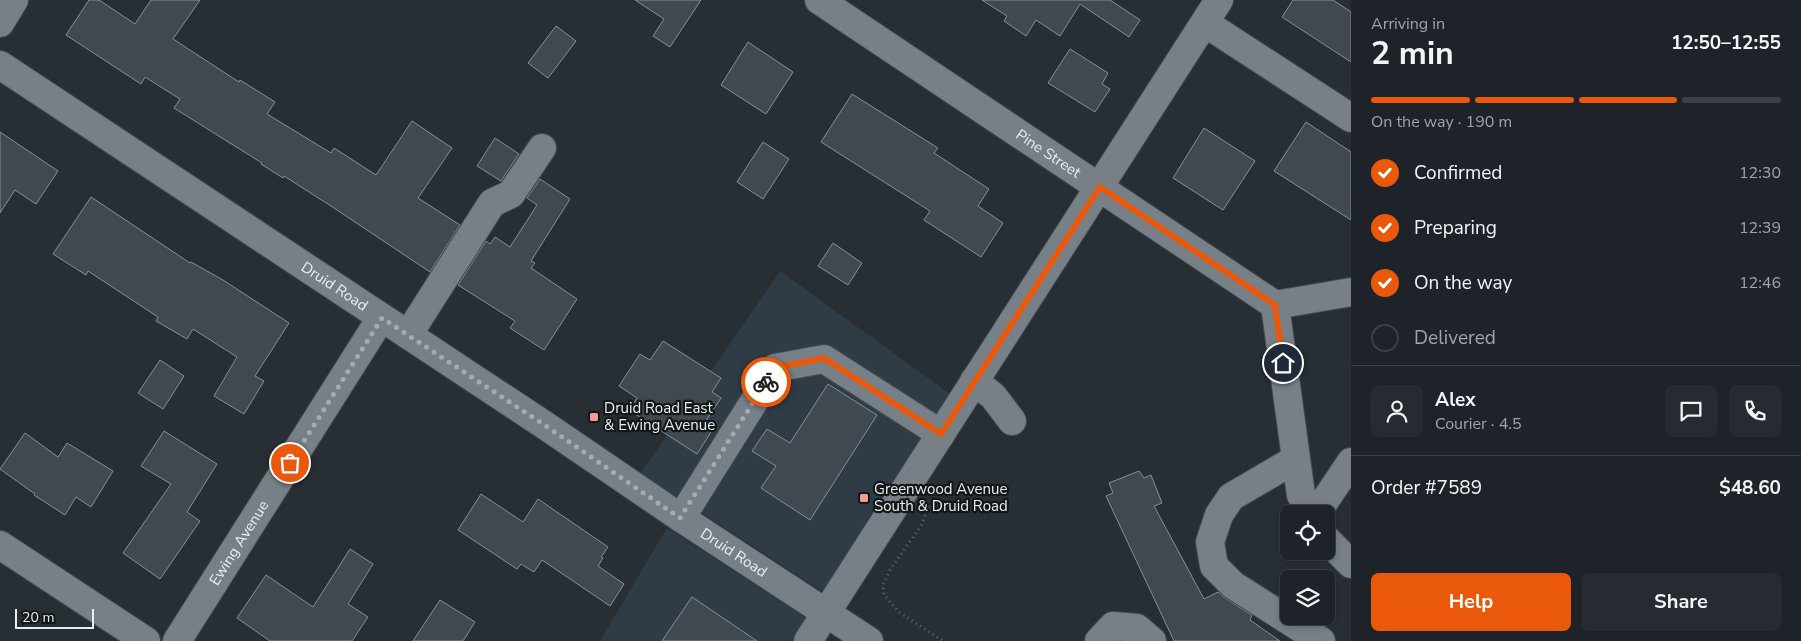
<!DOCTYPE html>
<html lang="en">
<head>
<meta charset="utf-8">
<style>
	:root { --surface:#1d2328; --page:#252b30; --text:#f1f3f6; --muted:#a0a4a8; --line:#3b4045; --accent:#ea580c }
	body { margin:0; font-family:"Nunito Sans",sans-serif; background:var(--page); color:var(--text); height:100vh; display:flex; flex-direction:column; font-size:19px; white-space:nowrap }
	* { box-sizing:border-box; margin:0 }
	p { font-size:16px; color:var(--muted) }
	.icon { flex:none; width:28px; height:28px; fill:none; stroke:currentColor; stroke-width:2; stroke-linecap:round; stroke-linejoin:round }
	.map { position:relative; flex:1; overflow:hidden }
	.side { display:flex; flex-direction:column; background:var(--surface); width:450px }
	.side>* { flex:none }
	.buttons { position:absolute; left:1280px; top:505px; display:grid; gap:10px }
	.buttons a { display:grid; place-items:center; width:55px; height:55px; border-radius:8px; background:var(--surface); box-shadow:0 2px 8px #0003,0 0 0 1px var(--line); font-size:25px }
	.scale { position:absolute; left:15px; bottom:12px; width:79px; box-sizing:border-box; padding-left:5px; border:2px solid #e9eef2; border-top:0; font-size:14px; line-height:18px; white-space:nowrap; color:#e9eef2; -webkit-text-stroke:4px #131719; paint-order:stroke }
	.pin { position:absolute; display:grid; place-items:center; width:42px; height:42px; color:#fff; margin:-21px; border:2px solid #fff; border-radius:50%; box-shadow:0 1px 5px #0007 }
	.courier { position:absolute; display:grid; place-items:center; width:50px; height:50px; margin:-25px; border:4px solid #ea580c; border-radius:50%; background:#fff; color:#222; box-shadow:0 1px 6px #0007 }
	.summary em { font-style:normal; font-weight:700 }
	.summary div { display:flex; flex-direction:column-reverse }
	.summary { display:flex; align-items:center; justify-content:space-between; height:85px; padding:0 20px }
	h1 { font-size:32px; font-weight:700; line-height:38px }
	.bar { display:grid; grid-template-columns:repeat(4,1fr); gap:8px 5px; align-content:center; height:60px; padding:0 20px }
	.bar i { height:6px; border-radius:4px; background:var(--line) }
	.bar .on { background:var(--accent) }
	.bar p { grid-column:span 4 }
	.line { display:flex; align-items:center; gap:12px; padding:0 20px; border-top:1px solid var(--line) }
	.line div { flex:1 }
	.round { display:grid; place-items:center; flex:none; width:52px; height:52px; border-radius:8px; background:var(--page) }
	ol { padding:0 20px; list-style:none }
	li { display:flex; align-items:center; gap:15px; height:55px }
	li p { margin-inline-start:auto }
	li .icon { padding:5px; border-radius:50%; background:var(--accent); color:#fff; stroke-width:4 }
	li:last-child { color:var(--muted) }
	li i { width:28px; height:28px; border:2px solid var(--line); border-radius:50% }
	.button { display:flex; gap:10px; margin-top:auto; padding:10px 20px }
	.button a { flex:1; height:58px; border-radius:8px; background:var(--accent); color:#fff; font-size:20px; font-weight:700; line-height:58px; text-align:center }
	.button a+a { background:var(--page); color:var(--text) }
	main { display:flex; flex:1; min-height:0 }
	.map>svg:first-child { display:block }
	.built { fill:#2f3c46 }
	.building { fill:#40494f; stroke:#868f96 }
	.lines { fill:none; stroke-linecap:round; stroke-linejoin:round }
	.minor-casing { stroke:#444b50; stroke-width:30 }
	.path { stroke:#62696f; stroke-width:3; stroke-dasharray:1 4; stroke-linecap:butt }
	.minor { stroke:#778087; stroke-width:28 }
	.done { stroke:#a5abb0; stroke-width:5; stroke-dasharray:0 9 }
	.route { stroke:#ea580c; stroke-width:6 }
	.poi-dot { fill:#f49d8d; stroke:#131719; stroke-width:2 }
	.labels { text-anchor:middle; stroke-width:4.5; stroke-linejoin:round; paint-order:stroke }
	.street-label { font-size:15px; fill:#e9eef2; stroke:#131719 }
	.poi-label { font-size:15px; fill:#e9eef2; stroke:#131719; text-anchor:start }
</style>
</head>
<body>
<main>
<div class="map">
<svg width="1351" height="641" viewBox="0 0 1351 641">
	<rect width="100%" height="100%" fill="#272f35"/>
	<path class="built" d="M780 271 950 394 823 592 641 473Z
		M667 528 806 618 791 641H600Z"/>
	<path class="building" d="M89 0H99L135 24 151 0H200L173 39 239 82 240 80 275 102 267 114 331 153 334 148 376 175 412 121 452 148 418 198 460 225 430 272 331 206 284 176 283 178 261 164 262 163 174 108 180 99 145 77 141 84 66 35Z
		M635 0H701L670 47 653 36 664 19Z
		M982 0H1110L1140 20 1129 37 1080 4 1060 36 1036 20 1026 36 1004 21 1007 16Z
		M1293 0H1333L1351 12V62L1282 17Z
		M556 26 576 41 548 78 528 63Z
		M748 42 793 72 766 114 721 85Z
		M1070 49 1108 73 1102 84 1110 89 1095 112 1048 83Z
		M852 94 938 148 934 153 989 189 978 206 1003 223 981 257 924 220 930 211 821 142Z
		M1306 122 1351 152V220L1274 171Z
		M1204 128 1255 161 1223 210 1173 178Z
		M0 132 58 171 36 204 15 190 0 213Z
		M495 138 519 154 501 181 477 166Z
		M763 142 789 159 763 199 737 182Z
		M540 179 570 199 531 261 535 263 531 268 577 299 544 350 510 328 515 321 458 285 486 241 490 244 495 237 510 247 537 205 527 198Z
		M91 197 190 263 191 262 223 280 289 323 255 376 264 381 244 414 214 396 237 357 193 329 187 339 156 321 158 317 88 271 86 275 53 254Z
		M833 243 862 263 848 285 818 266Z
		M663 341 721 378 712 392 721 398 702 427 711 432 697 454 629 410 637 398 619 386 640 354 650 360Z
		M160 360 184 376 163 409 138 393Z
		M828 384 877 415 810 520 761 488 776 466 752 451 767 429 790 443Z
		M164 431 217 464 187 512 200 521 160 579 123 553 171 484 141 466Z
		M25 433 58 457 67 443 113 471 91 507 76 497 65 515 34 495 35 494 0 469Z
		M1139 471 1144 478 1151 475 1162 503 1154 506 1204 599 1218 592 1225 598 1252 615 1250 620 1280 641H1174L1106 496 1113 493 1109 483Z
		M481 494 523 522 538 499 608 547 601 557 603 558 598 566 624 584 610 606 542 560 534 572 521 564 517 569 458 530Z
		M350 549 373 564 348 604 368 617 352 641H270L237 618 266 575 313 607Z
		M692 597 757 641H662Z
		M440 600 475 622 463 641H413Z"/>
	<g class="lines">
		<defs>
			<g id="minor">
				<path id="s1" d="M819 0 1275 305 1301 495 1312 514"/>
				<path d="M0 23 14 0"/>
				<path d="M1205 23 1351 118"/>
				<path id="s2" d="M0 65 543 424 681 518 869 641"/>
				<path d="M1275 305 1351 292"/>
				<path d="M408 335 492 203 511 194 542 148"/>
				<path d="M974 381 993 396 1012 421"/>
				<path d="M1296 459 1231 497 1219 515 1210 542 1214 566 1233 585 1321 641"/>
				<path d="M1316 514 1351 462"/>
				<path d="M681 518 775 368 824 359 941 434"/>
				<path d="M1326 539 1351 564"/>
				<path d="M0 545 146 641"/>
				<path id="s3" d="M177 641 381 318"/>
				<path d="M808 641 1219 0"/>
				<path d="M1099 641 1113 626 1137 628 1152 641"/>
			</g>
		</defs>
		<use href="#minor" class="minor-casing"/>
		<path class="path" d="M929 506 921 526 890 570 883 584 884 595 899 612 943 641"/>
		<use href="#minor" class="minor"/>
	</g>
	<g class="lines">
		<path class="done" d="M290 463 382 318 543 424 680 518 766 382"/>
		<path class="route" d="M766 382 775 368 824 358 941 434 1100 187 1275 305 1283 363"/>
	</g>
	<g class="poi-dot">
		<rect x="589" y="412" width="10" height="10" rx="2.5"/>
		<rect x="859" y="493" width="10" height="10" rx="2.5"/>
	</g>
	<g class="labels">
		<g class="street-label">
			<text dy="5" stroke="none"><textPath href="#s1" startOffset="276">Pine Street</textPath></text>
			<text dy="5" stroke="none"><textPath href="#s2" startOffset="401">Druid Road</textPath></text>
			<text dy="5" stroke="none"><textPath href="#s3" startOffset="116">Ewing Avenue</textPath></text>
			<text dy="5" stroke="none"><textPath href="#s2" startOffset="881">Druid Road</textPath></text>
		</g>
		<g class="poi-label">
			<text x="604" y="413">Druid Road East<tspan x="604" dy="17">&amp; Ewing Avenue</tspan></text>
			<text x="874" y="494">Greenwood Avenue<tspan x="874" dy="17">South &amp; Druid Road</tspan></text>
		</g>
	</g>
</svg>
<div class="buttons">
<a><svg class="icon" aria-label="locate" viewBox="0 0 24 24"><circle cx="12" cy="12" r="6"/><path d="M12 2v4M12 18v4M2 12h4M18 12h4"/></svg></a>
<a><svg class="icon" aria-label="layers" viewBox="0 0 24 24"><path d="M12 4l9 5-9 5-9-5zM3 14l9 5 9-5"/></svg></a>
</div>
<div class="scale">20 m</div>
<div class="pin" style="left:290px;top:463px;background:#ea580c"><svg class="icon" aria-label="bag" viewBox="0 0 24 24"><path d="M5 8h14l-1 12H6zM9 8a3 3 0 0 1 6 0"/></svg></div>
<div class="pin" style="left:1283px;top:363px;background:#1f2937"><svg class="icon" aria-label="home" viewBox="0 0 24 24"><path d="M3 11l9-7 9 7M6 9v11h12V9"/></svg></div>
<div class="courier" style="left:766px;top:382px"><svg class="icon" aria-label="bike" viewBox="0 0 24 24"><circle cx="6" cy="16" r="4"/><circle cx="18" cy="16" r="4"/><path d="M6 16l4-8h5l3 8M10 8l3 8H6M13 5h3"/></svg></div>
</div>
<section class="side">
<div class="summary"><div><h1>2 min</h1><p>Arriving in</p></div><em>12:50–12:55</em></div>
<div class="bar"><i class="on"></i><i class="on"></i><i class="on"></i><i></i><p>On the way · 190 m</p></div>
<ol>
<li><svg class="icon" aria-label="check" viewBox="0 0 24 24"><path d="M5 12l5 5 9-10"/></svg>Confirmed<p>12:30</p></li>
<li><svg class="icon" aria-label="check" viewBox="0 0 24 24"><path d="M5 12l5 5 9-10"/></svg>Preparing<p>12:39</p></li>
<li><svg class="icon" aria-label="check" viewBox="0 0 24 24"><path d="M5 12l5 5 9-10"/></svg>On the way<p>12:46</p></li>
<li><i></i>Delivered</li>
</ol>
<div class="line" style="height:90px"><a class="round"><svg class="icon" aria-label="person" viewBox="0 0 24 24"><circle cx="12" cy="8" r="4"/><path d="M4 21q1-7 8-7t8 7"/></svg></a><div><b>Alex</b><p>Courier · 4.5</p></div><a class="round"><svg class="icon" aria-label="chat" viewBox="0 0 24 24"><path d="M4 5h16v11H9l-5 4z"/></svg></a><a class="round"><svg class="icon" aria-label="phone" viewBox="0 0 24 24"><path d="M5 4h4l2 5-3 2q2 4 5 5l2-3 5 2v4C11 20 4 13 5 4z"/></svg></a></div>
<div class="line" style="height:65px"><div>Order #7589</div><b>$48.60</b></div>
<div class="button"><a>Help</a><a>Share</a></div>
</section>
</main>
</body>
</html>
